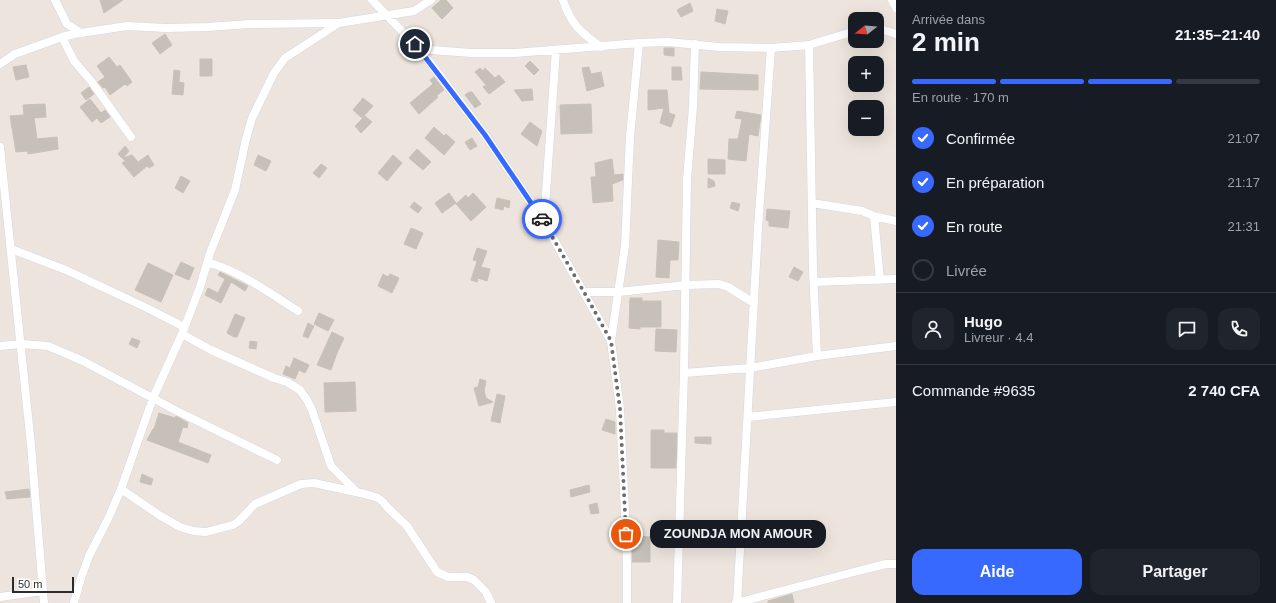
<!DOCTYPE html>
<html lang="fr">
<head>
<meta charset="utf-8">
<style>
	:root { --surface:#171b24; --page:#20242c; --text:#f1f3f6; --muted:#9ea1a6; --line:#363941; --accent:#3869ff }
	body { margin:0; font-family:Helvetica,sans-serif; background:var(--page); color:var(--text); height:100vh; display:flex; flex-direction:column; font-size:15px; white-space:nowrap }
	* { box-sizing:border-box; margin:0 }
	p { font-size:13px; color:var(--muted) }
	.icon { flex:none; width:22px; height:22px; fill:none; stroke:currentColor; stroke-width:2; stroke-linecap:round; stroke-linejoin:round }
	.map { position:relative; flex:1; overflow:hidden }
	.details { display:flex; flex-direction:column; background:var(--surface); width:380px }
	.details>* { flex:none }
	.needle { width:26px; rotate:253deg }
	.tools { position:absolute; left:848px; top:12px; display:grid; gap:8px }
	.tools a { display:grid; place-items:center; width:36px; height:36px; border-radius:8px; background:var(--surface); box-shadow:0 4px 16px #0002; font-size:20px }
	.scale { position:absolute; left:12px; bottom:10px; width:62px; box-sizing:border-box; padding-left:4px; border:2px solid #2b2b2b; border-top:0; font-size:11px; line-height:14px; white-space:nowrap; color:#2b2b2b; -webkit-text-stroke:3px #fff; paint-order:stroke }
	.pin { position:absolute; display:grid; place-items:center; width:34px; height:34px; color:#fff; margin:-17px; border:2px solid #fff; border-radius:50%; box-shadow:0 1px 4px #0007 }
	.courier { position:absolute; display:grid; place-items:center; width:40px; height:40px; margin:-20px; border:3px solid #3869ff; border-radius:50%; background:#fff; color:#222; box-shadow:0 1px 5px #0007 }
	.bubble { position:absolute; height:28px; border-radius:12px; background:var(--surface); box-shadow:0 4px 16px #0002; font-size:13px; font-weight:700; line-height:28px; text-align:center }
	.overview em { font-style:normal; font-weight:700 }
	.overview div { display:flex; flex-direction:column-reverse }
	.overview { display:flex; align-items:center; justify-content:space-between; height:68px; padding:0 16px }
	h1 { font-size:26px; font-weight:700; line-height:30px }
	.bar { display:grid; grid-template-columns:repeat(4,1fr); gap:6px 4px; align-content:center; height:48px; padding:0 16px }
	.bar i { height:5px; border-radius:3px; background:var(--line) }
	.bar .active { background:var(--accent) }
	.bar p { grid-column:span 4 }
	.line { display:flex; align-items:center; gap:10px; padding:0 16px; border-top:1px solid var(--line) }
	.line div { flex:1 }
	.round { display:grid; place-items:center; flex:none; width:42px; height:42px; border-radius:12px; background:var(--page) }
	ol { padding:0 16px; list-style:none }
	li { display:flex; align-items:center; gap:12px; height:44px }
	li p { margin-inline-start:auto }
	li .icon { padding:4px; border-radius:50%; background:var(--accent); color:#fff; stroke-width:4 }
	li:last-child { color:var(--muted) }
	li i { width:22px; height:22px; border:2px solid var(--line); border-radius:50% }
	.primary-button { display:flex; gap:8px; margin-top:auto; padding:8px 16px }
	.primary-button a { flex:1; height:46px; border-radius:12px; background:var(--accent); color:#fff; font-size:16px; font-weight:700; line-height:46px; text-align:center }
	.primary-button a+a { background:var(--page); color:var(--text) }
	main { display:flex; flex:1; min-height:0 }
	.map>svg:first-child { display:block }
	.building { fill:#c6c0b8; stroke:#c9c1b6 }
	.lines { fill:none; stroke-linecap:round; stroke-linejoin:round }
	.street-casing { stroke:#d2d7e4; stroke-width:9 }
	.street { stroke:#fff; stroke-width:8 }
	.done { stroke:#6f6c69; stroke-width:4; stroke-dasharray:0 7.2 }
	.route { stroke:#3869ff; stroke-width:5 }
</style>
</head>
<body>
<main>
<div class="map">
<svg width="896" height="603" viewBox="0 0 896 603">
	<rect width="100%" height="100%" fill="#ede5dd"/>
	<path class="building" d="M100 0H123L104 13Z
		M441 0H446L453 8 442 19 432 8Z
		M690 3 693 11 681 17 677 10Z
		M717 9 728 11 725 24 715 21Z
		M165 34 172 45 160 54 152 43Z
		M664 48H674V56L664 55Z
		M109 57 117 67 120 65 132 82 127 86 125 84 110 95 105 87 103 88 98 82 105 77 97 66Z
		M200 59H212V76H200Z
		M530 61 539 70 534 75 525 66Z
		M26 65 29 77 16 80 13 67Z
		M589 67 591 74 601 72 604 86 587 91 582 68Z
		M672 67H681L682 80H672Z
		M480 68 483 71 485 68 495 78 499 75 505 82 489 94 483 87 486 85 475 72Z
		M174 70 180 71 179 82 184 83 183 95 172 94Z
		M701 72 758 75V90L700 89Z
		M434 77 444 90 436 96 438 97 419 114 410 103 433 84 430 80Z
		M89 87 94 94 86 100 81 93Z
		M532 89 533 100 522 101 514 90Z
		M648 90H667L669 113 675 115 671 127 660 123 664 108 648 110Z
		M469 92H472L481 104 475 108 465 95Z
		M363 98 373 106 362 118 353 110Z
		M90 99 101 113 105 110 110 117 101 123 97 118 92 122 80 107Z
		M45 104 46 117 34 118 37 139 57 137 58 149 28 154V151L16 152 10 116 24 115 23 105Z
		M591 104 592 133 561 134 560 105Z
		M737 111 761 115 758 136 749 134 746 161 728 159 729 139H738L742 119 735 118Z
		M365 116 372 122 361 133 355 126Z
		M530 122 542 131 537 146 521 134Z
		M434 127 444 136 446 134 455 142 444 155 425 138Z
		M472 138 477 146 470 150 465 142Z
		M125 146 129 151 123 158 132 155 138 162 148 155 154 165 149 168 147 166 134 177 122 163 125 161 118 154Z
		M417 149 431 162 423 170 409 158Z
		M258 155 271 161 266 171 254 165Z
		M393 155 402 163 387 181 378 173Z
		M612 159 614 175 623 174V180L612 184 613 201 593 203 591 177H596L595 163Z
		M708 159 725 160V174H708Z
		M321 164 327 168 319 178 313 173Z
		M181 176 190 181 183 193 175 188Z
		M708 178 714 181 715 186 708 188Z
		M449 193 456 203 442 213 435 203Z
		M473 193 486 207 471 221 456 204 466 195 468 198Z
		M497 198 510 201 509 208 504 206 503 210 495 208Z
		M414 202 422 208 418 213 410 207Z
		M732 202 740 204 738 211 730 208Z
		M767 209 790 211 788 228 769 226V221L766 220Z
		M411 228 423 233 416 249 404 244Z
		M658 240 679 242 678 260H670L669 278 656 277Z
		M477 248 487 251 481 267 490 269 487 281 478 278 477 282 471 280 477 261 473 260Z
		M181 262 194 268 189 280 175 274Z
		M148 263 173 275 161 302 135 290Z
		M794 267 803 272 798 281 789 277Z
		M220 272 248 286 245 291 231 282 221 303 205 295 208 288 218 293 225 279 218 275Z
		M383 274 388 277 390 274 399 278 392 293 378 286Z
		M630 298H642V301H661V327H640V329L629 328Z
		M319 313 334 320 328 331 314 324Z
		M235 314 245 318 237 337H234L227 333Z
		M308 323 314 326 308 338 303 336Z
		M656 329 677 330 676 352 655 351Z
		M332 332 344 338 337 353 331 370 317 365Z
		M132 338 140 341 137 348 129 344Z
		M250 341 257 342 256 349 249 348Z
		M294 358 309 365 305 373 299 370 295 379 283 374 286 366 290 368Z
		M480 379 486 381 484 391 486 398 493 402 479 406 474 388 478 387Z
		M355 382 356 411 325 412 324 383Z
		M497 394 505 396 500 423 491 421Z
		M159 413 175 418 176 416 188 423 187 428 183 427 178 442 211 455 208 463 147 440 153 429H154Z
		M606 419 615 422V434L602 430Z
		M651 430H664V433H677L676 468H651Z
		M695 437H711V444L695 443Z
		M142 474 153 479 151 485 140 482Z
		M589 485 590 492 571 497 570 490Z
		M29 489 30 497 7 499 5 492Z
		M597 503 599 513 591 514 589 505Z
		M633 536 650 537V562H632Z
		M792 594 794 603H768V601Z"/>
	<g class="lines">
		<defs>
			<path id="street" d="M55 0 67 24 81 33
				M372 0 422 52 485 135 544 222 611 341 620 409 624 491 627 562V603
				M563 0C571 24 580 32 601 47
				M892 0 896 8
				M877 28 896 34
				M62 37 74 61 91 81 131 137
				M809 45 813 271 817 356
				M418 49 471 53H515L639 43 668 42 719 47 771 48 809 45 855 31
				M0 64 15 54 62 37 74 34 127 26 166 28 208 27 249 24 338 23
				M0 147 31 445 44 603
				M812 203 862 211 874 216 896 221
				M874 216 880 280
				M544 222 556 50
				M11 249 66 270 147 308 184 327
				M207 262C240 271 269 293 298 311
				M814 282 896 279
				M584 292H618L686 285 719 284 728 287 754 303
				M182 334 211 350 274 378 287 382 300 390 307 400 312 410 331 466 357 492
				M611 341 625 246 630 137 639 43
				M0 346 21 344 48 346 83 361 175 410 277 460
				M684 373 750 368 817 356 896 346
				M748 417 896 402
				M121 489 159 515 180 527 193 531 206 532 233 525 239 521 255 504 301 484 314 483 365 494 378 498 383 502 388 508 407 526 437 572 448 577H467L474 580 486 592 491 603
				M0 597 43 591
				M74 603 81 578 89 556 108 519 121 489 153 398 182 334 200 287 210 253 235 190 246 139 252 118 274 73 285 58 339 23 414 11 431 0
				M677 603 684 373 687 179 693 107 695 44
				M736 603 858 571 886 564H896
				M737 603 758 228 771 48"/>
		</defs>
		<use href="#street" class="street-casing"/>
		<use href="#street" class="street"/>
	</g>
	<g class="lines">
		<path class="done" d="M542 219 584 292 611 341 620 409 626 534"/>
		<path class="route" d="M415 44 485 135 542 219"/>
	</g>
</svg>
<div class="tools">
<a><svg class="needle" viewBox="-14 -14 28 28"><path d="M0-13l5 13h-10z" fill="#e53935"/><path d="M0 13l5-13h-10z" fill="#9ea1a6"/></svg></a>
<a>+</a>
<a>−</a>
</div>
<div class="scale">50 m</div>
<div class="pin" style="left:626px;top:534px;background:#ea580c"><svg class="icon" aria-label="bag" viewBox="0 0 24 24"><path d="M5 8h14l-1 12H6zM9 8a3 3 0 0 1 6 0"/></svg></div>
<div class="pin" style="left:415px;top:44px;background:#1f2937"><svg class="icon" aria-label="home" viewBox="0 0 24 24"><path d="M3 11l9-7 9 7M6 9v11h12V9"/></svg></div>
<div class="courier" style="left:542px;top:219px"><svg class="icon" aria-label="car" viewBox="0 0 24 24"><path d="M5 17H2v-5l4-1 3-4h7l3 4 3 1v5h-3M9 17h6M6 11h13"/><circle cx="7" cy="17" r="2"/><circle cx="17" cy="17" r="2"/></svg></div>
<div class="bubble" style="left:650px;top:520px;width:176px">ZOUNDJA MON AMOUR</div>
</div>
<section class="details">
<div class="overview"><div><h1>2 min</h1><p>Arrivée dans</p></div><em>21:35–21:40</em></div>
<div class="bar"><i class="active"></i><i class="active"></i><i class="active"></i><i></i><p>En route · 170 m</p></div>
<ol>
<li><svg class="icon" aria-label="check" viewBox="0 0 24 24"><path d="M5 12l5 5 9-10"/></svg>Confirmée<p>21:07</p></li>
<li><svg class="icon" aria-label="check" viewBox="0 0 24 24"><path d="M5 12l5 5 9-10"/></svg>En préparation<p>21:17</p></li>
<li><svg class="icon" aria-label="check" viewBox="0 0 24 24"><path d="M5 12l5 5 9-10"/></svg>En route<p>21:31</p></li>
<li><i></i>Livrée</li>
</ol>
<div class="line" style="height:72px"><a class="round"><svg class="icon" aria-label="person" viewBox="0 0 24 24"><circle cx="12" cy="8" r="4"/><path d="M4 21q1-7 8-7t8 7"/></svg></a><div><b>Hugo</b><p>Livreur · 4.4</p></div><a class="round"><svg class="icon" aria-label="chat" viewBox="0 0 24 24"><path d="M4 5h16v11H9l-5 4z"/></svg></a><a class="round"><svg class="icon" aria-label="phone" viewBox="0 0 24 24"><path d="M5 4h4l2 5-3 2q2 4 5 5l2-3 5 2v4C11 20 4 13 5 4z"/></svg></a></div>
<div class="line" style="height:52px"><div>Commande #9635</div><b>2 740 CFA</b></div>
<div class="primary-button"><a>Aide</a><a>Partager</a></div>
</section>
</main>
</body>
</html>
